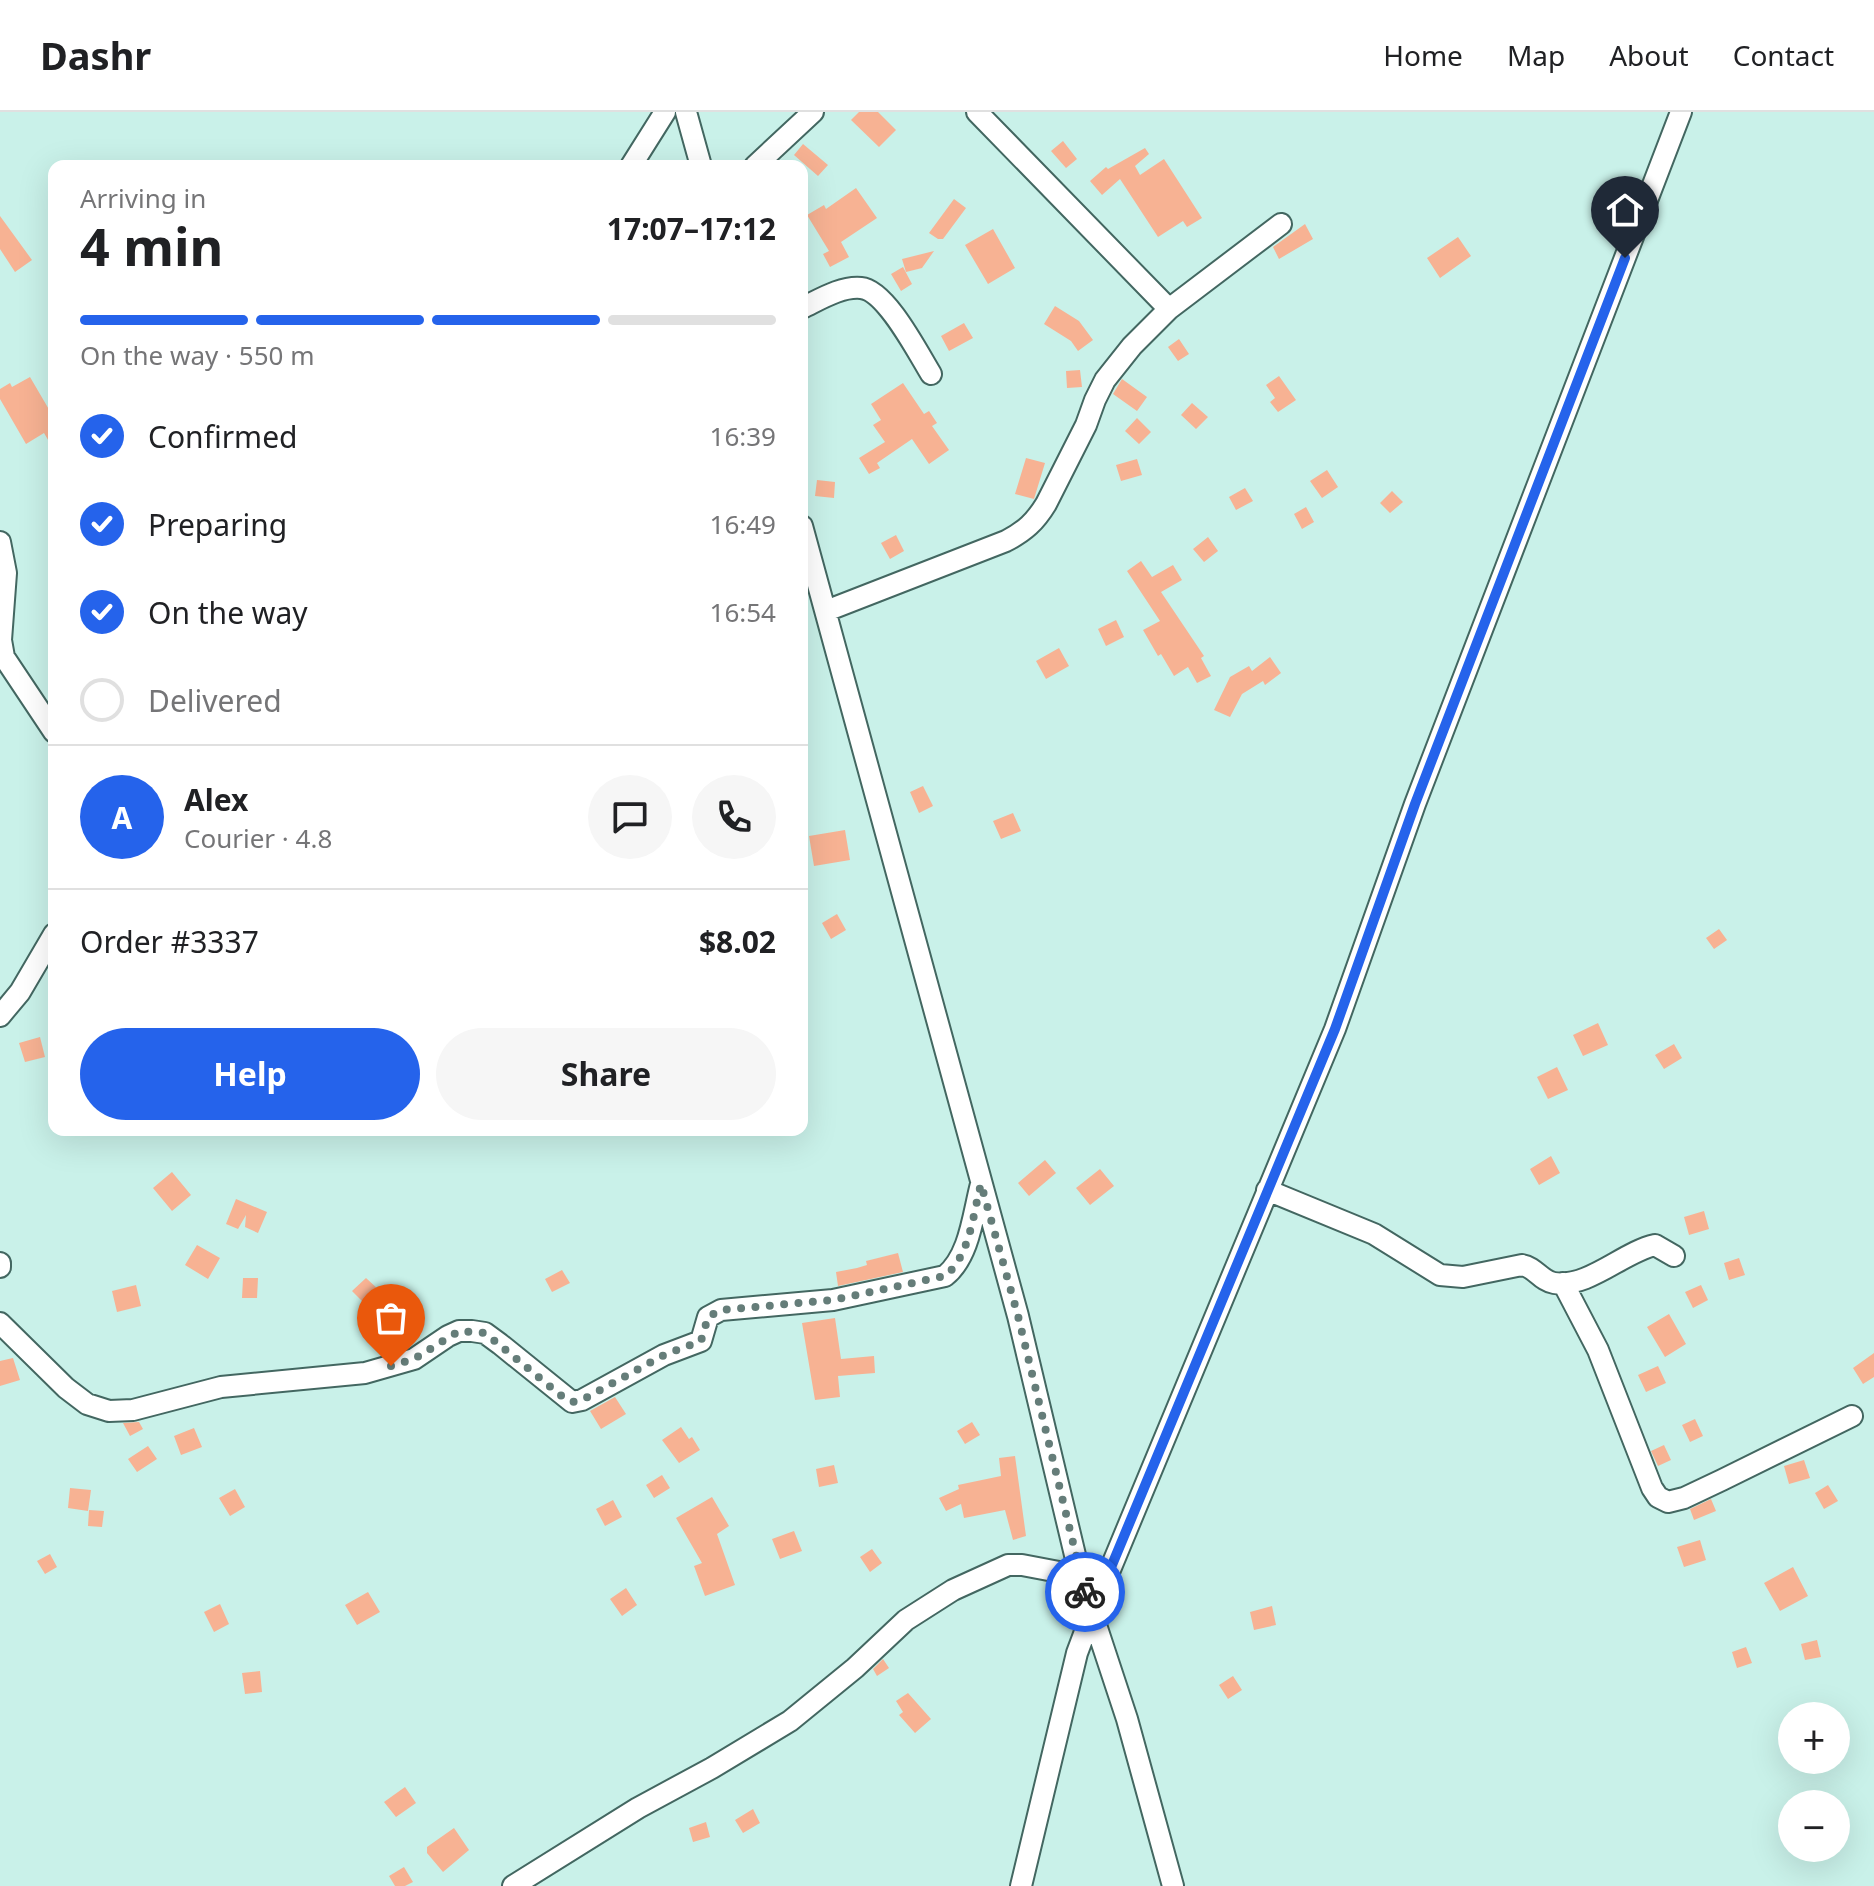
<!DOCTYPE html>
<html lang="en">
<head>
<meta charset="utf-8">
<style>
	:root { --surface:#fff; --page:#f6f6f6; --text:#202124; --muted:#757577; --line:#e0e0e0; --accent:#2563eb }
	body { margin:0; font-family:"Noto Sans",sans-serif; background:var(--page); color:var(--text); height:100vh; display:flex; flex-direction:column; font-size:30px; white-space:nowrap }
	* { box-sizing:border-box; margin:0 }
	p { font-size:26px; color:var(--muted) }
	.icon { flex:none; width:44px; height:44px; fill:none; stroke:currentColor; stroke-width:2; stroke-linecap:round; stroke-linejoin:round }
	.map { position:relative; flex:1; overflow:hidden }
	.details { position:absolute; left:48px; top:48px; width:760px; height:976px; display:flex; flex-direction:column; background:var(--surface); border-radius:16px; box-shadow:0 8px 32px #0002 }
	.details>* { flex:none }
	.buttons { position:absolute; left:1778px; top:1590px; display:grid; gap:16px }
	.buttons a { display:grid; place-items:center; width:72px; height:72px; border-radius:50%; background:var(--surface); box-shadow:0 8px 32px #0002; font-size:40px }
	.pin { position:absolute; display:grid; place-items:center; width:68px; height:68px; color:#fff; margin:-82px -34px; border-radius:50% 50% 50% 0; rotate:-45deg; box-shadow:0 0 8px #0007 }
	.pin .icon { rotate:45deg }
	.courier { position:absolute; display:grid; place-items:center; width:80px; height:80px; margin:-40px; border:6px solid #2563eb; border-radius:50%; background:#fff; color:#222; box-shadow:0 2px 10px #0007 }
	.summary em { font-style:normal; font-weight:700 }
	.summary div { display:flex; flex-direction:column-reverse }
	.summary { display:flex; align-items:center; justify-content:space-between; height:136px; padding:0 32px }
	h1 { font-size:52px; font-weight:700; line-height:60px }
	.bar { display:grid; grid-template-columns:repeat(4,1fr); gap:12px 8px; align-content:center; height:96px; padding:0 32px }
	.bar i { height:10px; border-radius:6px; background:var(--line) }
	.bar .active { background:var(--accent) }
	.bar p { grid-column:span 4 }
	.line { display:flex; align-items:center; gap:20px; padding:0 32px; border-top:2px solid var(--line) }
	.line div { flex:1 }
	.round { display:grid; place-items:center; flex:none; width:84px; height:84px; border-radius:42px; background:var(--page) }
	ol { padding:0 32px; list-style:none }
	li { display:flex; align-items:center; gap:24px; height:88px }
	li p { margin-inline-start:auto }
	li .icon { padding:8px; border-radius:50%; background:var(--accent); color:#fff; stroke-width:4 }
	li:last-child { color:var(--muted) }
	li i { width:44px; height:44px; border:4px solid var(--line); border-radius:50% }
	.cta { display:flex; gap:16px; margin-top:auto; padding:16px 32px }
	.cta a { flex:1; height:92px; border-radius:48px; background:var(--accent); color:#fff; font-size:32px; font-weight:700; line-height:92px; text-align:center }
	.cta a+a { background:var(--page); color:var(--text) }
	header { display:flex; align-items:center; gap:48px; box-sizing:border-box; height:112px; padding:0 40px; background:var(--surface); border-bottom:2px solid var(--line) }
	header strong { font-size:38px }
	nav { display:flex; gap:44px; margin-inline-start:auto; font-size:28px }
	.map>svg:first-child { display:block }
	.building { fill:#f7b293 }
	.lines { fill:none; stroke-linecap:round; stroke-linejoin:round }
	.minor-casing { stroke:#436761; stroke-width:24 }
	.minor { stroke:#fff; stroke-width:20 }
	.done { stroke:#657d79; stroke-width:8; stroke-dasharray:0 14.4 }
	.route { stroke:#2563eb; stroke-width:10 }
</style>
</head>
<body>
<header>
<strong>Dashr</strong>
<nav><a>Home</a><a>Map</a><a>About</a><a>Contact</a></nav>
</header>
<div class="map">
<svg width="1874" height="1774" viewBox="0 0 1874 1774">
	<rect width="100%" height="100%" fill="#c9f1e9"/>
	<path class="building" d="M859 0H878L896 18 879 35 851 8Z
		M1063 29 1077 47 1066 56 1051 39Z
		M803 32 828 53 818 64 794 43Z
		M1145 36 1149 42 1135 54 1140 63 1164 47 1202 106 1187 115 1183 109 1158 125 1120 67 1102 83 1090 69 1106 55 1108 57Z
		M856 76 877 106 841 130 849 145 830 155 823 142 829 139 807 103 824 93 826 97Z
		M954 87 966 96 943 127H938L929 121Z
		M0 104 32 148 15 160 0 137Z
		M1305 112 1313 127 1279 147 1273 135Z
		M993 117 1015 156 988 172 965 133Z
		M1458 125 1471 144 1440 166 1427 146Z
		M934 139 922 156 906 160 902 147Z
		M903 155 912 172 901 179 891 162Z
		M1055 194 1079 209 1093 228 1078 239 1071 229 1044 212Z
		M964 211 973 226 949 239 941 224Z
		M1179 227 1189 242 1178 249 1168 235Z
		M1080 258 1082 275 1067 276 1066 259Z
		M1279 264 1296 288 1278 300 1270 290 1275 286 1266 273Z
		M30 265 54 306V338L44 321 26 332 0 287V277L10 271 12 275Z
		M1122 267 1147 285 1137 299 1113 282Z
		M903 271 924 302 929 299 937 311 932 314 949 338 929 352 912 327 877 351 880 356 869 362 859 346 885 330 873 313 881 308 871 292Z
		M1192 291 1208 305 1196 317 1181 303Z
		M1137 306 1151 320 1139 332 1125 319Z
		M1026 346 1045 351 1034 387 1015 382Z
		M1137 347 1142 363 1121 369 1116 353Z
		M1327 358 1338 375 1322 386 1310 369Z
		M817 368 835 370 834 386 815 384Z
		M1245 376 1253 389 1236 398 1229 385Z
		M1392 379 1403 390 1390 401 1380 391Z
		M1306 395 1314 410 1302 417 1294 402Z
		M896 423 904 439 890 447 881 431Z
		M1208 425 1218 439 1204 450 1193 437Z
		M1141 449 1152 465 1173 453 1182 468 1161 480 1204 544 1201 546 1211 564 1197 571 1188 555 1174 564 1161 542 1158 544 1143 518 1160 509 1127 459Z
		M1116 508 1124 525 1106 534 1098 517Z
		M1059 536 1069 554 1046 567 1036 549Z
		M1270 545 1281 561 1265 573 1263 569 1242 582 1230 605 1214 598 1230 565 1249 554 1252 559Z
		M923 674 933 694 919 701 910 680Z
		M1013 701 1021 719 1001 727 993 709Z
		M845 718 850 748 814 754 809 724Z
		M837 802 846 818 831 827 822 811Z
		M1719 817 1727 828 1714 837 1706 826Z
		M1598 911 1608 933 1583 944 1573 923Z
		M40 925 45 945 25 950 19 931Z
		M1674 932 1682 946 1664 957 1655 943Z
		M1557 955 1568 978 1548 987 1537 965Z
		M1551 1044 1560 1061 1539 1073 1530 1057Z
		M1045 1048 1056 1061 1029 1084 1018 1071Z
		M1100 1057 1114 1074 1090 1093 1076 1076Z
		M172 1060 191 1083 172 1099 153 1076Z
		M236 1087 267 1100 258 1121 245 1115 246 1103 238 1117 226 1112Z
		M1704 1099 1709 1117 1689 1123 1684 1105Z
		M197 1133 220 1146 208 1167 185 1153Z
		M898 1141 903 1160 838 1174 836 1160 857 1156 867 1153 866 1149Z
		M1739 1146 1745 1163 1729 1168 1724 1151Z
		M562 1158 570 1171 552 1180 545 1167Z
		M243 1166H258L257 1186H242Z
		M366 1166 379 1178 365 1192 352 1179Z
		M136 1173 141 1194 117 1200 112 1179Z
		M1701 1173 1708 1188 1693 1196 1685 1180Z
		M1669 1202 1686 1232 1665 1245 1647 1215Z
		M835 1206 841 1247 874 1244 875 1261 838 1264 840 1285 815 1288 802 1211Z
		M1874 1241V1265L1863 1272 1853 1256Z
		M13 1246 20 1268 0 1274V1249Z
		M1658 1254 1666 1271 1646 1280 1638 1263Z
		M615 1285 626 1302 601 1317 590 1299Z
		M1695 1307 1703 1324 1690 1330 1682 1313Z
		M139 1310 143 1317 130 1324 123 1311Z
		M972 1310 980 1323 965 1332 957 1319Z
		M681 1315 689 1327 692 1325 700 1338 679 1351 662 1328Z
		M194 1316 202 1335 181 1343 174 1324Z
		M1664 1333 1671 1348 1658 1354 1651 1339Z
		M148 1334 157 1347 137 1360 128 1347Z
		M1015 1344 1026 1424 1013 1428 1005 1398 964 1406 961 1392 946 1399 939 1386 959 1377 958 1373 1001 1364 999 1346Z
		M1804 1348 1810 1366 1789 1372 1784 1354Z
		M834 1353 838 1371 819 1375 816 1357Z
		M662 1363 670 1376 654 1386 646 1373Z
		M1828 1373 1838 1389 1824 1397 1815 1381Z
		M70 1376 91 1378 88 1399 68 1396Z
		M235 1377 245 1395 230 1404 219 1386Z
		M712 1385 729 1414 717 1422 735 1473 705 1484 694 1454 702 1451 676 1406Z
		M1711 1387 1716 1399 1694 1408 1690 1397Z
		M613 1388 622 1405 605 1414 596 1397Z
		M89 1398 104 1399 102 1415 88 1414Z
		M794 1419 802 1439 780 1447 772 1427Z
		M1700 1428 1706 1448 1684 1455 1677 1435Z
		M872 1437 882 1451 870 1460 860 1445Z
		M50 1442 57 1455 45 1462 37 1449Z
		M1793 1455 1808 1484 1780 1499 1764 1471Z
		M626 1476 637 1493 622 1504 610 1487Z
		M368 1480 380 1500 357 1513 345 1493Z
		M220 1492 229 1512 214 1520 204 1500Z
		M1272 1494 1276 1513 1254 1518 1250 1500Z
		M1817 1528 1821 1545 1805 1548 1801 1532Z
		M1746 1535 1752 1551 1737 1556 1732 1540Z
		M883 1547 889 1556 877 1564 873 1557Z
		M260 1559 262 1580 245 1582 242 1561Z
		M1233 1564 1242 1578 1228 1587 1219 1573Z
		M908 1581 931 1607 915 1621 899 1603 903 1600 896 1589Z
		M405 1675 416 1691 396 1705 384 1690Z
		M753 1697 760 1711 743 1721 735 1708Z
		M706 1710 710 1725 693 1730 689 1716Z
		M454 1716 469 1738 443 1760 427 1741V1735Z
		M404 1755 413 1770 405 1774H395L389 1764Z"/>
	<g class="lines">
		<defs>
			<path id="minor" d="M686 0 701 54
				M977 0 1169 197
				M631 54 665 0
				M755 54 813 0
				M802 196C819 188 841 174 861 176 886 178 918 241 931 262
				M802 414 1018 1204 1080 1464 1092 1501 1077 1541 1021 1774
				M0 430 6 461 1 528 4 545 54 620
				M826 499 1006 429C1025 419 1035 410 1046 392L1086 313 1095 288 1105 268 1132 234 1169 197 1281 112
				M0 904 20 880 54 822
				M1267 1078 1374 1122 1440 1163 1463 1165 1522 1153C1535 1155 1541 1169 1554 1171 1589 1176 1623 1140 1655 1133L1674 1144
				M0 1151V1155
				M1563 1171 1598 1238 1652 1376 1658 1385 1668 1390 1684 1386 1722 1368 1852 1304
				M0 1211 66 1276 87 1292 109 1299 133 1298 221 1275 365 1261 414 1247 448 1224 459 1219H472L485 1221 500 1232 572 1290 582 1288 664 1243 701 1229 708 1205 721 1198 833 1188 945 1164C970 1144 973 1102 981 1072
				M513 1774 638 1696 712 1656 790 1609 855 1556 906 1508 953 1478 1008 1453H1022L1080 1464
				M1173 1774 1127 1607 1092 1501 1335 917 1415 692 1681 0"/>
		</defs>
		<use href="#minor" class="minor-casing"/>
		<use href="#minor" class="minor"/>
	</g>
	<g class="lines">
		<path class="done" d="M391 1254 414 1247 459 1219 485 1221 564 1286 572 1290 582 1288 664 1243 701 1229 708 1205 721 1198 833 1188 945 1164C970 1144 973 1102 981 1072L1018 1204 1085 1480"/>
		<path class="route" d="M1085 1480 1092 1501 1335 917 1415 692 1625 146"/>
	</g>
</svg>
<div class="buttons">
<a>+</a>
<a>−</a>
</div>
<div class="pin" style="left:391px;top:1254px;background:#ea580c"><svg class="icon" aria-label="bag" viewBox="0 0 24 24"><path d="M5 8h14l-1 12H6zM9 8a3 3 0 0 1 6 0"/></svg></div>
<div class="pin" style="left:1625px;top:146px;background:#1f2937"><svg class="icon" aria-label="home" viewBox="0 0 24 24"><path d="M3 11l9-7 9 7M6 9v11h12V9"/></svg></div>
<div class="courier" style="left:1085px;top:1480px"><svg class="icon" aria-label="bike" viewBox="0 0 24 24"><circle cx="6" cy="16" r="4"/><circle cx="18" cy="16" r="4"/><path d="M6 16l4-8h5l3 8M10 8l3 8H6M13 5h3"/></svg></div>
<section class="details">
<div class="summary"><div><h1>4 min</h1><p>Arriving in</p></div><em>17:07–17:12</em></div>
<div class="bar"><i class="active"></i><i class="active"></i><i class="active"></i><i></i><p>On the way · 550 m</p></div>
<ol>
<li><svg class="icon" aria-label="check" viewBox="0 0 24 24"><path d="M5 12l5 5 9-10"/></svg>Confirmed<p>16:39</p></li>
<li><svg class="icon" aria-label="check" viewBox="0 0 24 24"><path d="M5 12l5 5 9-10"/></svg>Preparing<p>16:49</p></li>
<li><svg class="icon" aria-label="check" viewBox="0 0 24 24"><path d="M5 12l5 5 9-10"/></svg>On the way<p>16:54</p></li>
<li><i></i>Delivered</li>
</ol>
<div class="line" style="height:144px"><b class="round" style="background:var(--accent);color:#fff">A</b><div><b>Alex</b><p>Courier · 4.8</p></div><a class="round"><svg class="icon" aria-label="chat" viewBox="0 0 24 24"><path d="M4 5h16v11H9l-5 4z"/></svg></a><a class="round"><svg class="icon" aria-label="phone" viewBox="0 0 24 24"><path d="M5 4h4l2 5-3 2q2 4 5 5l2-3 5 2v4C11 20 4 13 5 4z"/></svg></a></div>
<div class="line" style="height:104px"><div>Order #3337</div><b>$8.02</b></div>
<div class="cta"><a>Help</a><a>Share</a></div>
</section>
</div>
</body>
</html>
